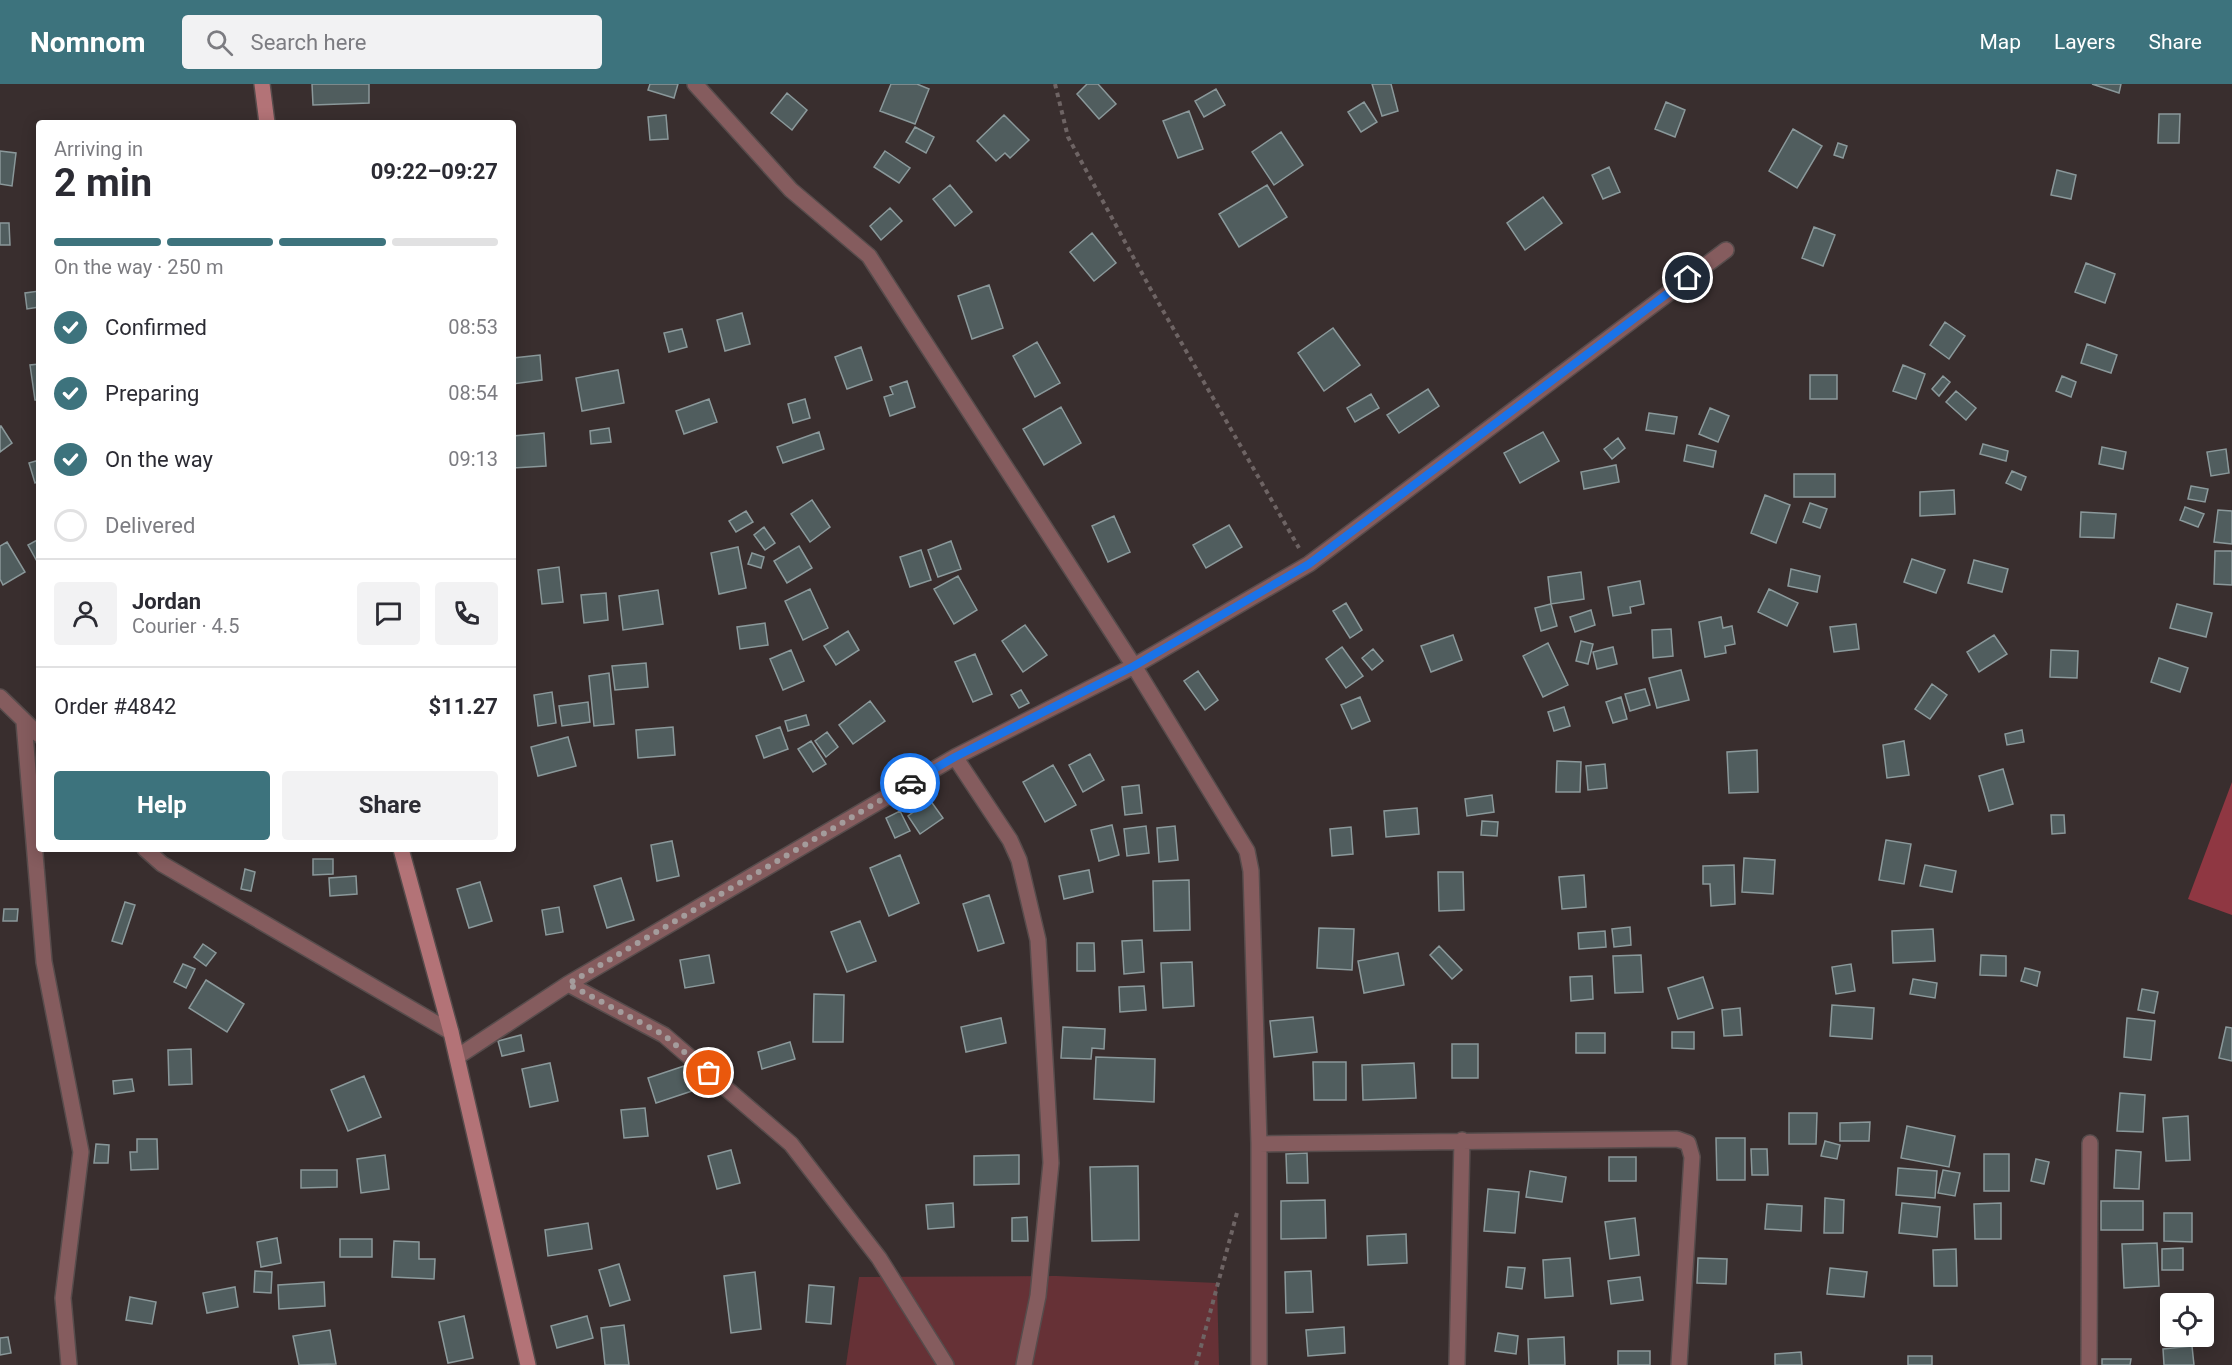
<!DOCTYPE html>
<html lang="en">
<head>
<meta charset="utf-8">
<style>
	:root { --surface:#fff; --page:#f2f2f3; --text:#2b2b33; --muted:#7c7c81; --line:#e1e1e2; --accent:#3d737d }
	body { margin:0; font-family:Roboto,sans-serif; background:var(--page); color:var(--text); height:100vh; display:flex; flex-direction:column; font-size:22px; white-space:nowrap }
	* { box-sizing:border-box; margin:0 }
	p { font-size:20px; color:var(--muted) }
	.icon { flex:none; width:33px; height:33px; fill:none; stroke:currentColor; stroke-width:2; stroke-linecap:round; stroke-linejoin:round }
	.map { position:relative; flex:1; overflow:hidden }
	.panel { position:absolute; left:36px; top:36px; width:480px; height:732px; display:flex; flex-direction:column; background:var(--surface); border-radius:6px; box-shadow:0 3px 15px #0003 }
	.panel>* { flex:none }
	.controls { position:absolute; left:2160px; top:1209px; display:grid; gap:12px }
	.controls a { display:grid; place-items:center; width:54px; height:54px; border-radius:6px; background:var(--surface); box-shadow:0 3px 15px #0003; font-size:30px }
	.pin { position:absolute; display:grid; place-items:center; width:51px; height:51px; color:#fff; margin:-26px; border:3px solid #fff; border-radius:50%; box-shadow:0 2px 6px #0007 }
	.courier { position:absolute; display:grid; place-items:center; width:60px; height:60px; margin:-30px; border:4px solid #1a73e8; border-radius:50%; background:#fff; color:#222; box-shadow:0 2px 8px #0007 }
	.summary em { font-style:normal; font-weight:700 }
	.summary div { display:flex; flex-direction:column-reverse }
	.summary { display:flex; align-items:center; justify-content:space-between; height:102px; padding:0 18px }
	h1 { font-size:39px; font-weight:700; line-height:45px }
	.bar { display:grid; grid-template-columns:repeat(4,1fr); gap:9px 6px; align-content:center; height:72px; padding:0 18px }
	.bar i { height:8px; border-radius:4px; background:var(--line) }
	.bar .current { background:var(--accent) }
	.bar p { grid-column:span 4 }
	.line { display:flex; align-items:center; gap:15px; padding:0 18px; border-top:2px solid var(--line) }
	.line div { flex:1 }
	.round { display:grid; place-items:center; flex:none; width:63px; height:63px; border-radius:6px; background:var(--page) }
	ol { padding:0 18px; list-style:none }
	li { display:flex; align-items:center; gap:18px; height:66px }
	li p { margin-inline-start:auto }
	li .icon { padding:6px; border-radius:50%; background:var(--accent); color:#fff; stroke-width:4 }
	li:last-child { color:var(--muted) }
	li i { width:33px; height:33px; border:3px solid var(--line); border-radius:50% }
	.button { display:flex; gap:12px; margin-top:auto; padding:12px 18px }
	.button a { flex:1; height:69px; border-radius:6px; background:var(--accent); color:#fff; font-size:24px; font-weight:700; line-height:69px; text-align:center }
	.button a+a { background:var(--page); color:var(--text) }
	header { display:flex; align-items:center; gap:36px; box-sizing:border-box; height:84px; padding:0 30px; background:var(--accent); color:#fff }
	header strong { font-size:28px }
	nav { display:flex; gap:33px; margin-inline-start:auto; font-size:21px }
	.search { width:420px; height:54px; background:var(--page); display:flex; align-items:center; gap:15px; box-sizing:border-box; padding:0 21px; border-radius:6px; color:var(--muted); font-size:22px }
	.map>svg:first-child { display:block }
	.green { fill:#663136 }
	.forest { fill:#8f3742 }
	.building { fill:#505d5e; stroke:#8a989a; stroke-width:1.5 }
	.lines { fill:none; stroke-linecap:round; stroke-linejoin:round }
	.street-casing { stroke:#574c4c; stroke-width:18 }
	.secondary-casing { stroke:#574c4c; stroke-width:18 }
	.path { stroke:#6e6464; stroke-width:4; stroke-dasharray:4.5 4.5; stroke-linecap:butt }
	.street { stroke:#855c5e; stroke-width:15 }
	.secondary { stroke:#b37377; stroke-width:15 }
	.done { stroke:#a49c9c; stroke-width:6; stroke-dasharray:0 10.8 }
	.route { stroke:#1a73e8; stroke-width:8 }
</style>
</head>
<body>
<header>
<strong>Nomnom</strong>
<div class="search"><svg class="icon" aria-label="search" viewBox="0 0 24 24"><circle cx="10" cy="10" r="6"/><path d="M15 15l6 6"/></svg>Search here</div>
<nav><a>Map</a><a>Layers</a><a>Share</a></nav>
</header>
<div class="map">
<svg width="2232" height="1281" viewBox="0 0 2232 1281">
	<rect width="100%" height="100%" fill="#392e2e"/>
	<path class="green" d="M1056 1192 1217 1199 1219 1281H846L859 1193Z"/>
	<path class="forest" d="M2232 698V831L2188 815Z"/>
	<path class="building" d="M312 0H369V19L313 21Z
		M650 0H678L674 14 648 6Z
		M891 0H917L929 5 915 40 880 27Z
		M1087 0H1098L1116 20 1099 35 1077 10Z
		M1372 0H1391L1398 27 1382 32Z
		M2092 0H2121L2119 9Z
		M1216 5 1225 21 1204 33 1195 17Z
		M787 9 807 26 792 46 771 29Z
		M1364 18 1377 38 1361 48 1348 28Z
		M1666 18 1685 26 1675 53 1655 45Z
		M1189 27 1203 65 1178 74 1163 37Z
		M2159 30H2180L2179 59H2158Z
		M666 31 668 55 650 56 648 33Z
		M1004 31 1029 56 1010 74 1005 69 996 77 977 57Z
		M915 43 934 53 926 69 906 58Z
		M1793 45 1822 62 1797 104 1769 87Z
		M1281 48 1303 81 1274 101 1252 68Z
		M1838 59 1847 62 1843 74 1834 71Z
		M0 67 16 69 12 102 0 100Z
		M885 67 910 84 899 99 874 83Z
		M1609 83 1620 108 1603 115 1592 91Z
		M2057 86 2076 91 2071 115 2051 111Z
		M950 101 972 128 955 142 933 115Z
		M1267 101 1287 133 1239 163 1219 130Z
		M1543 113 1562 139 1525 166 1507 139Z
		M890 124 902 137 881 156 870 142Z
		M0 139H9L10 161H0Z
		M1814 143 1835 151 1823 182 1802 174Z
		M1092 149 1116 179 1094 197 1070 168Z
		M2086 179 2115 190 2105 219 2075 208Z
		M989 201 1003 244 972 255 958 212Z
		M39 207V223L27 225 25 209Z
		M742 229 750 260 725 267 717 236Z
		M1945 238 1965 252 1949 275 1930 261Z
		M1333 244 1360 281 1324 307 1298 269Z
		M682 245 687 263 669 268 664 249Z
		M1037 258 1060 299 1035 313 1013 272Z
		M2087 260 2117 271 2111 289 2081 279Z
		M861 263 872 296 847 305 835 273Z
		M540 271 542 296 513 300V274Z
		M39 280V316H35L30 281Z
		M1903 281 1925 290 1916 315 1893 307Z
		M618 286 624 319 582 327 576 294Z
		M1810 291H1837V315H1810Z
		M1943 292 1950 298 1939 312 1932 305Z
		M2062 292 2076 298 2071 313 2056 307Z
		M907 297 915 323 890 332 884 313 893 310 890 303Z
		M1428 305 1439 322 1399 349 1387 331Z
		M1956 307 1976 324 1966 336 1946 318Z
		M1371 310 1379 324 1355 338 1347 324Z
		M709 315 717 338 684 350 676 327Z
		M805 315 810 334 793 339 788 320Z
		M1061 323 1081 359 1044 381 1023 345Z
		M1710 324 1729 332 1718 358 1699 350Z
		M1649 329 1677 333 1674 350 1646 346Z
		M1 342 12 359 0 368V342Z
		M609 344 611 358 591 360 590 347Z
		M819 348 824 365 783 379 777 363Z
		M1543 348 1559 377 1520 399 1504 369Z
		M544 349 546 382 513 384V352Z
		M1618 354 1625 364 1612 375 1604 365Z
		M1983 360 2008 367 2006 377 1980 370Z
		M1687 361 1716 367 1713 383 1684 377Z
		M2102 363 2126 368 2123 385 2099 380Z
		M2226 365 2229 389 2211 392 2207 368Z
		M39 376V397L35 399 29 379Z
		M1616 381 1619 398 1584 405 1581 388Z
		M2012 387 2026 393 2021 406 2006 399Z
		M1794 390H1835V413H1794Z
		M2191 402 2208 405 2205 418 2188 415Z
		M1954 406 1955 430 1920 432V408Z
		M1765 411 1790 421 1776 459 1751 449Z
		M812 416 830 443 810 458 791 430Z
		M1810 419 1827 425 1820 444 1803 438Z
		M2185 423 2204 430 2198 443 2180 436Z
		M2218 426 2232 427V460L2214 458Z
		M746 427 753 438 736 448 729 437Z
		M2081 428 2116 430 2114 454 2080 453Z
		M1114 432 1130 468 1108 478 1092 442Z
		M1229 441 1242 463 1206 484 1193 461Z
		M764 443 775 459 765 466 754 451Z
		M39 455V481L28 461Z
		M951 457 961 485 938 493 928 466Z
		M7 458 25 488 3 501 0 495V462Z
		M799 462 812 484 787 499 774 477Z
		M738 463 746 504 719 510 711 469Z
		M921 466 931 496 910 503 900 473Z
		M2215 467H2232V501L2214 500Z
		M752 469 764 473 761 484 748 480Z
		M1912 475 1945 486 1936 509 1904 498Z
		M1974 476 2008 485 2002 508 1968 499Z
		M559 483 563 518 542 520 538 486Z
		M1791 485 1820 492 1817 508 1788 502Z
		M1581 488 1584 515 1551 520 1548 493Z
		M958 492 977 526 954 540 934 505Z
		M1640 497 1644 520 1630 523 1631 529 1613 532 1608 503Z
		M810 505 828 544 803 556 785 517Z
		M1769 505 1798 519 1787 542 1758 528Z
		M658 506 663 540 623 546 619 512Z
		M606 509 608 536 584 539 581 511Z
		M1346 519 1362 546 1350 554 1333 527Z
		M1551 520 1557 542 1541 547 1535 524Z
		M2177 520 2212 529 2206 553 2170 544Z
		M1591 526 1595 541 1575 548 1570 533Z
		M1721 533 1723 544 1732 542 1735 560 1725 562 1726 569 1705 573 1699 538Z
		M765 539 768 561 740 565 737 543Z
		M1856 540 1859 565 1834 568 1830 543Z
		M1025 541 1047 571 1023 588 1002 557Z
		M1671 545 1673 572 1653 574 1652 546Z
		M848 547 859 566 836 581 824 562Z
		M1453 551 1462 576 1431 588 1421 562Z
		M1994 551 2007 570 1979 588 1967 568Z
		M1581 557 1593 560 1588 580 1576 577Z
		M1548 559 1568 601 1543 613 1523 572Z
		M1342 563 1363 592 1346 604 1326 575Z
		M1613 563 1617 580 1597 585 1593 568Z
		M1373 565 1383 577 1372 586 1362 574Z
		M791 566 804 597 783 606 770 575Z
		M2051 566 2078 567 2077 594 2050 593Z
		M975 570 992 610 973 618 955 578Z
		M2159 574 2188 584 2180 608 2151 598Z
		M646 579 648 603 615 606 612 582Z
		M1681 586 1689 616 1657 624 1649 594Z
		M1198 587 1218 616 1205 626 1184 597Z
		M609 589 614 640 594 642 589 592Z
		M1932 600 1947 611 1930 635 1915 625Z
		M1645 605 1650 621 1630 627 1625 610Z
		M1021 606 1029 619 1019 624 1011 611Z
		M552 608 556 639 538 642 534 611Z
		M1360 613 1370 637 1352 645 1341 621Z
		M1621 613 1627 635 1613 639 1606 618Z
		M870 617 885 637 853 660 839 641Z
		M588 618 590 638 562 642 559 622Z
		M1564 623 1570 642 1554 647 1548 628Z
		M806 631 809 641 788 647 785 637Z
		M673 643 675 671 638 674 636 646Z
		M780 643 788 665 764 674 756 652Z
		M2022 646 2024 658 2007 661 2005 650Z
		M827 648 838 663 826 673 815 657Z
		M568 653 576 682 538 692 531 663Z
		M811 657 826 680 813 688 798 665Z
		M1904 657 1909 691 1887 694 1883 661Z
		M1757 666 1758 708 1729 709 1727 668Z
		M1090 670 1104 696 1083 708 1069 681Z
		M1557 677 1581 678 1580 708H1556Z
		M1605 680 1607 704 1588 706 1586 682Z
		M1053 681 1076 721 1045 738 1023 698Z
		M2003 685 2013 720 1989 727 1979 692Z
		M1139 701 1142 729 1125 731 1122 703Z
		M1492 711 1494 728 1467 732 1465 715Z
		M930 716 943 734 920 750 908 732Z
		M1417 724 1419 750 1386 753 1384 727Z
		M900 727 910 747 895 754 886 734Z
		M2051 731H2064L2065 749 2052 750Z
		M1482 737 1498 738 1497 752 1481 751Z
		M1112 741 1119 771 1099 777 1091 746Z
		M1146 742 1149 769 1127 772 1124 745Z
		M1175 742 1178 776 1159 778 1157 744Z
		M1351 743 1353 770 1332 772 1330 745Z
		M1886 756 1911 760 1904 800 1879 796Z
		M672 757 679 792 657 797 651 761Z
		M900 771 919 819 889 832 870 784Z
		M1744 774 1775 776 1773 810 1742 808Z
		M313 775H333V790L313 791Z
		M1734 781 1735 820 1711 822 1710 800H1703V782Z
		M1925 781 1956 787 1952 808 1920 802Z
		M245 785 255 788 251 807 241 805Z
		M1089 786 1093 808 1064 815 1059 792Z
		M1438 788H1463L1464 826 1439 827Z
		M1584 791 1586 823 1562 825 1559 793Z
		M356 792 357 810 330 812 329 794Z
		M621 794 634 836 607 844 594 802Z
		M1189 796 1190 846 1154 847 1153 797Z
		M480 798 492 837 469 844 457 805Z
		M989 811 1004 859 978 867 963 820Z
		M125 818 135 821 122 860 112 857Z
		M559 823 563 848 546 851 542 826Z
		M4 825H18L17 837H3Z
		M860 837 876 877 847 888 831 848Z
		M1630 843 1631 861 1614 863 1612 845Z
		M1319 844 1354 845 1352 886 1317 884Z
		M1933 845 1935 877 1893 879 1892 847Z
		M1605 847 1606 863 1579 865 1578 849Z
		M1142 856 1144 888 1124 890 1122 857Z
		M1077 859H1094L1095 887H1077Z
		M203 860 216 869 206 882 194 873Z
		M1439 862 1462 886 1452 895 1430 871Z
		M1398 869 1404 901 1364 909 1358 877Z
		M709 871 714 899 685 904 680 876Z
		M1641 871 1643 908 1615 909 1613 872Z
		M1981 871 2006 872V892L1980 891Z
		M1192 878 1194 922 1163 924 1161 879Z
		M183 880 195 885 186 904 174 898Z
		M1851 880 1855 907 1836 910 1832 883Z
		M2025 884 2040 888 2037 902 2021 897Z
		M1592 892 1593 915 1571 917 1570 893Z
		M1703 893 1713 924 1678 935 1668 904Z
		M1913 895 1937 899 1935 914 1910 910Z
		M206 896 244 920 227 948 189 924Z
		M1144 902 1146 926 1120 928 1119 903Z
		M2142 905 2158 908 2154 929 2138 926Z
		M814 910 844 911 843 958H813Z
		M1832 921 1874 924 1872 955 1830 952Z
		M1740 924 1742 951 1724 952 1722 926Z
		M1313 933 1317 968 1274 973 1270 937Z
		M1001 934 1006 959 966 968 961 943Z
		M2127 934 2155 937 2151 976 2124 973Z
		M1063 943 1105 945 1104 965 1092 964 1091 975 1061 974Z
		M2226 943 2232 944V977L2219 974Z
		M1672 948H1694V965L1672 964Z
		M1576 949H1605V969H1576Z
		M521 951 524 967 502 972 498 957Z
		M790 958 795 975 762 985 758 968Z
		M1452 960H1478V994H1452Z
		M191 965 192 1000 169 1001 168 966Z
		M1096 973 1155 975 1154 1018 1094 1015Z
		M1313 978H1346V1016H1314Z
		M550 979 558 1017 530 1023 522 985Z
		M1414 979 1416 1014 1363 1016 1362 981Z
		M687 981 695 1006 656 1019 648 994Z
		M364 992 381 1033 348 1047 331 1006Z
		M132 995 134 1007 114 1010 113 997Z
		M2120 1009 2145 1011 2143 1048 2117 1047Z
		M645 1024 648 1052 624 1054 621 1026Z
		M1789 1029H1817L1816 1060H1789Z
		M2188 1032 2190 1076 2166 1077 2163 1034Z
		M1870 1038 1869 1057H1840V1039Z
		M1907 1042 1955 1052 1949 1083 1901 1074Z
		M1716 1054H1745V1096H1717Z
		M137 1055H157L158 1085 131 1086 130 1068H137Z
		M1825 1057 1840 1061 1837 1075 1821 1072Z
		M96 1060 109 1061 108 1079H94Z
		M1751 1065H1767L1768 1091H1752Z
		M731 1066 740 1099 717 1105 708 1072Z
		M2116 1066 2141 1068 2139 1105 2114 1104Z
		M1307 1069 1308 1099H1287L1286 1070Z
		M1984 1070H2009V1107H1984Z
		M385 1071 389 1105 361 1109 357 1075Z
		M1019 1071V1100L974 1101V1072Z
		M1609 1073H1636V1097H1609Z
		M2036 1075 2049 1078 2044 1100 2031 1097Z
		M1138 1082 1139 1156 1092 1157 1090 1083Z
		M1898 1084 1937 1087 1935 1114 1896 1111Z
		M301 1086H337V1103L301 1104Z
		M1943 1086 1960 1089 1955 1112 1938 1109Z
		M1530 1087 1566 1093 1562 1118 1526 1113Z
		M1488 1105 1519 1108 1515 1149 1484 1147Z
		M1825 1114 1844 1116 1843 1149H1824Z
		M1325 1116 1326 1154 1281 1155V1117Z
		M2101 1117H2143V1146H2101Z
		M953 1119 954 1143 928 1145 926 1121Z
		M1902 1119 1940 1123 1937 1153 1899 1149Z
		M2001 1119V1155H1975L1974 1120Z
		M1767 1120 1802 1122 1801 1147 1765 1145Z
		M2164 1129H2192V1158L2164 1157Z
		M1027 1133 1028 1157H1012V1134Z
		M1635 1134 1639 1171 1610 1175 1605 1138Z
		M588 1139 592 1165 548 1172 545 1146Z
		M1406 1150 1407 1179 1368 1181 1367 1152Z
		M277 1154 281 1179 261 1183 257 1158Z
		M340 1155H372V1173H340Z
		M394 1157 419 1158V1175H435L434 1195 392 1193Z
		M2157 1159 2159 1202 2124 1204 2122 1160Z
		M2183 1164V1186H2162V1165Z
		M1956 1165 1957 1202H1934L1933 1166Z
		M1570 1174 1573 1212 1545 1214 1543 1176Z
		M1698 1174 1727 1175 1726 1200 1697 1199Z
		M619 1180 630 1216 610 1222 599 1186Z
		M1508 1183 1525 1184 1522 1205 1506 1203Z
		M1830 1184 1867 1188 1864 1213 1827 1210Z
		M255 1187 272 1188 271 1209 254 1208Z
		M1311 1187 1313 1228 1286 1229 1285 1188Z
		M755 1188 761 1245 731 1249 724 1192Z
		M1640 1193 1643 1216 1611 1220 1608 1197Z
		M324 1198 325 1222 279 1225 278 1201Z
		M809 1201 834 1203 831 1240 806 1238Z
		M235 1203 238 1223 207 1229 203 1209Z
		M130 1213 156 1218 152 1240 126 1236Z
		M464 1232 473 1274 448 1279 439 1238Z
		M587 1232 593 1254 557 1264 551 1242Z
		M624 1241 629 1281H605L601 1244Z
		M1344 1243 1345 1269 1308 1272 1306 1246Z
		M330 1246 336 1280 299 1281 293 1252Z
		M1498 1249 1518 1252 1516 1270 1495 1267Z
		M8 1253 11 1269 0 1271V1254Z
		M1564 1253 1565 1281H1529L1528 1255Z
		M2192 1262 2194 1281H2164L2163 1265Z
		M1618 1267H1650V1281H1618Z
		M1801 1268 1802 1281H1775V1270Z
		M1908 1272H1932V1281H1908Z
		M2102 1275H2131L2130 1281H2102Z"/>
	<g class="lines">
		<defs>
			<path id="street" d="M695 0 791 106 869 172 1134 582 1247 767 1251 787 1259 1060V1281
				M0 613 39 651
				M24 638 44 878 81 1068 63 1214 69 1281
				M955 673 1010 756 1019 776 1038 856 1051 1079 1038 1212 1024 1281
				M145 765 162 780 451 948
				M568 900 664 951 791 1060 879 1174 946 1281
				M457 973 568 900 955 673 1134 582 1309 480 1726 166
				M1259 1060 1677 1055 1688 1059 1692 1073 1679 1281
				M1457 1281 1462 1056
				M2089 1281 2090 1059"/>
			<path id="secondary" d="M262 0 267 39
				M401 765 451 948 528 1281"/>
		</defs>
		<use href="#street" class="street-casing"/>
		<use href="#secondary" class="secondary-casing"/>
		<path class="path" d="M1055 0 1068 53 1150 204 1299 464
			M1196 1281 1238 1125"/>
		<use href="#street" class="street"/>
		<use href="#secondary" class="secondary"/>
	</g>
	<g class="lines">
		<path class="done" d="M709 989 664 951 568 900 910 699"/>
		<path class="route" d="M910 699 955 673 1134 582 1309 480 1688 194"/>
	</g>
</svg>
<div class="controls">
<a><svg class="icon" aria-label="locate" viewBox="0 0 24 24"><circle cx="12" cy="12" r="6"/><path d="M12 2v4M12 18v4M2 12h4M18 12h4"/></svg></a>
</div>
<div class="pin" style="left:709px;top:989px;background:#ea580c"><svg class="icon" aria-label="bag" viewBox="0 0 24 24"><path d="M5 8h14l-1 12H6zM9 8a3 3 0 0 1 6 0"/></svg></div>
<div class="pin" style="left:1688px;top:194px;background:#1f2937"><svg class="icon" aria-label="home" viewBox="0 0 24 24"><path d="M3 11l9-7 9 7M6 9v11h12V9"/></svg></div>
<div class="courier" style="left:910px;top:699px"><svg class="icon" aria-label="car" viewBox="0 0 24 24"><path d="M5 17H2v-5l4-1 3-4h7l3 4 3 1v5h-3M9 17h6M6 11h13"/><circle cx="7" cy="17" r="2"/><circle cx="17" cy="17" r="2"/></svg></div>
<section class="panel">
<div class="summary"><div><h1>2 min</h1><p>Arriving in</p></div><em>09:22–09:27</em></div>
<div class="bar"><i class="current"></i><i class="current"></i><i class="current"></i><i></i><p>On the way · 250 m</p></div>
<ol>
<li><svg class="icon" aria-label="check" viewBox="0 0 24 24"><path d="M5 12l5 5 9-10"/></svg>Confirmed<p>08:53</p></li>
<li><svg class="icon" aria-label="check" viewBox="0 0 24 24"><path d="M5 12l5 5 9-10"/></svg>Preparing<p>08:54</p></li>
<li><svg class="icon" aria-label="check" viewBox="0 0 24 24"><path d="M5 12l5 5 9-10"/></svg>On the way<p>09:13</p></li>
<li><i></i>Delivered</li>
</ol>
<div class="line" style="height:108px"><a class="round"><svg class="icon" aria-label="person" viewBox="0 0 24 24"><circle cx="12" cy="8" r="4"/><path d="M4 21q1-7 8-7t8 7"/></svg></a><div><b>Jordan</b><p>Courier · 4.5</p></div><a class="round"><svg class="icon" aria-label="chat" viewBox="0 0 24 24"><path d="M4 5h16v11H9l-5 4z"/></svg></a><a class="round"><svg class="icon" aria-label="phone" viewBox="0 0 24 24"><path d="M5 4h4l2 5-3 2q2 4 5 5l2-3 5 2v4C11 20 4 13 5 4z"/></svg></a></div>
<div class="line" style="height:78px"><div>Order #4842</div><b>$11.27</b></div>
<div class="button"><a>Help</a><a>Share</a></div>
</section>
</div>
</body>
</html>
